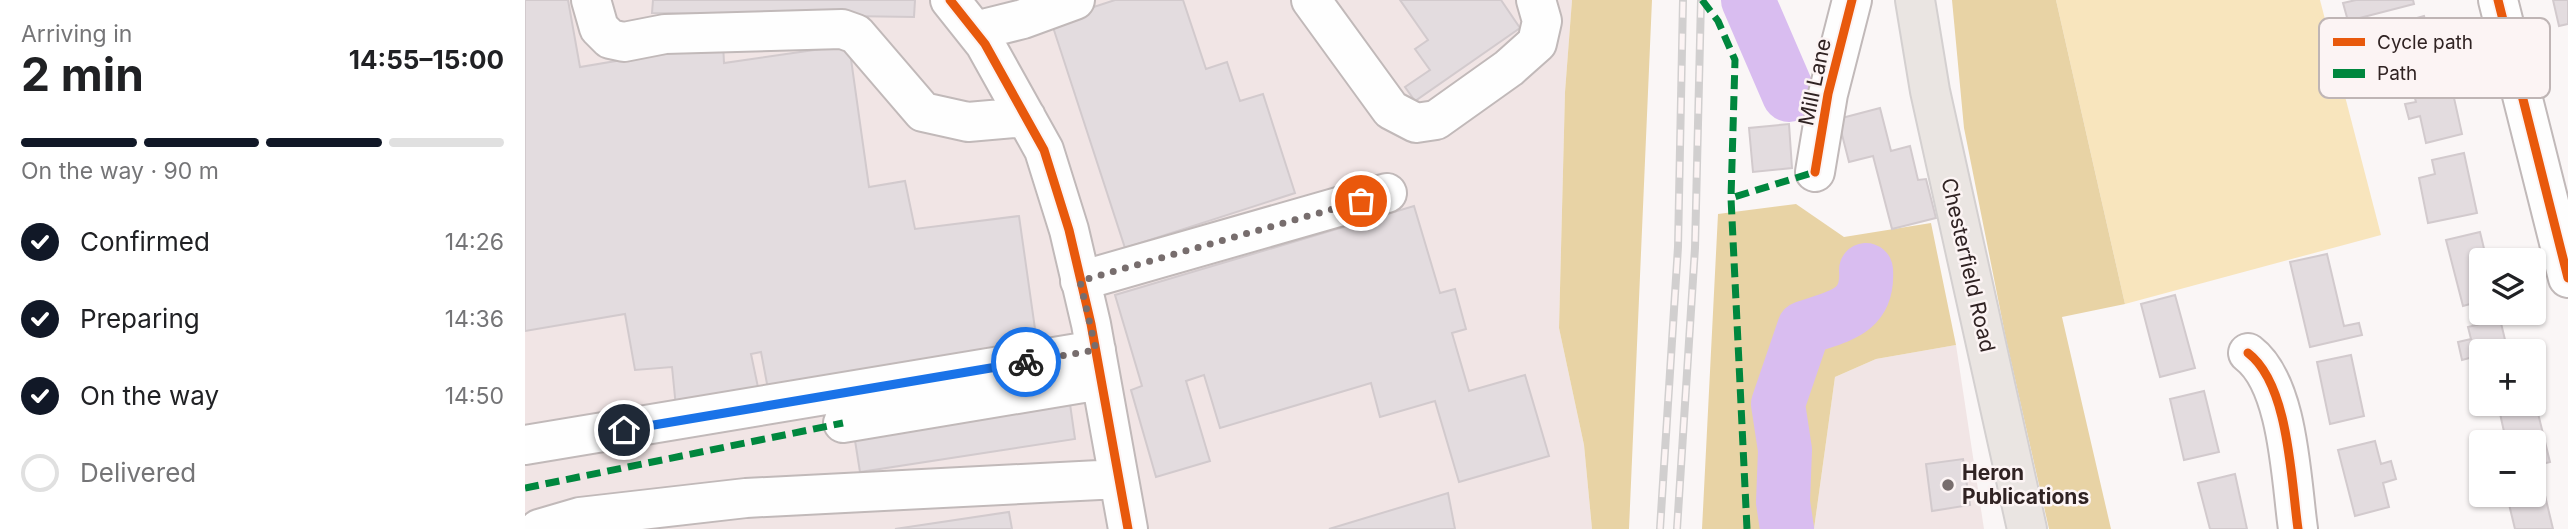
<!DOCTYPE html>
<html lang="en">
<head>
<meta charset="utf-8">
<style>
	:root { --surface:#fff; --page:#f2f2f2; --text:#202124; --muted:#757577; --line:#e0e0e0; --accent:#111827 }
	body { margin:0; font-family:Inter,sans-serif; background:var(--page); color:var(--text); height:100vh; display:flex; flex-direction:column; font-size:26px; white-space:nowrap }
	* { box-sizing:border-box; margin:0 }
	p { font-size:23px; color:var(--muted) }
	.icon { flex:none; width:38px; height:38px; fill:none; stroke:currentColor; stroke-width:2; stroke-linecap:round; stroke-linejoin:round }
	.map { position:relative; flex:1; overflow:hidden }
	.panel { display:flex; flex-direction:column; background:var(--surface); width:525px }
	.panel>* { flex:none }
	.fabs { position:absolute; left:1944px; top:248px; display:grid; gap:14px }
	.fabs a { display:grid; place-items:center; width:77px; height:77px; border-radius:7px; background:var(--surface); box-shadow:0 2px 5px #0004; font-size:35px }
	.pin { position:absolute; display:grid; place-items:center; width:60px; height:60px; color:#fff; margin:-30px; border:4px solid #fff; border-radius:50%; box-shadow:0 2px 7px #0007 }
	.courier { position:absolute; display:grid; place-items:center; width:70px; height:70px; margin:-35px; border:5px solid #1a73e8; border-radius:50%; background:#fff; color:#222; box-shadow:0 2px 9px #0007 }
	.headline em { font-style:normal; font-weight:700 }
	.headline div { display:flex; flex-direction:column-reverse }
	.headline { display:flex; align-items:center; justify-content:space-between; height:119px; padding:0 21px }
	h1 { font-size:46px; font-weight:700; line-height:52px }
	.bar { display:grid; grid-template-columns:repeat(4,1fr); gap:10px 7px; align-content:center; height:84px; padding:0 21px }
	.bar i { height:9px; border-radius:5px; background:var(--line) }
	.bar .selected { background:var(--accent) }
	.bar p { grid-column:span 4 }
	ol { padding:0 21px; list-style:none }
	li { display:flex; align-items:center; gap:21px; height:77px }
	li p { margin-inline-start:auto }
	li .icon { padding:7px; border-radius:50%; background:var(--accent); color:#fff; stroke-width:4 }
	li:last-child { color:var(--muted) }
	li i { width:38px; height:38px; border:4px solid var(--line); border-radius:50% }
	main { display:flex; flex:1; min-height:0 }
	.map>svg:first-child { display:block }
	.built { fill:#f1e5e5 }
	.green { fill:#f8e5bd }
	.forest { fill:#e8d3a5 }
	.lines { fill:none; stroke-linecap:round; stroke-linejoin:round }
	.river { stroke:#d9bdf0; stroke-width:54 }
	.building { fill:#e3dcdf; stroke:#d2cacd; stroke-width:2 }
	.minor-casing { stroke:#c1b9b9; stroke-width:42 }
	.major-casing { stroke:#d4d0d0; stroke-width:42 }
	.minor { stroke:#fefefe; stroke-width:38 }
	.major { stroke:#eae5e2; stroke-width:38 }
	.rail-casing { stroke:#d1cfcf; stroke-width:8 }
	.rail { stroke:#fcf4f4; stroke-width:5; stroke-dasharray:16; stroke-linecap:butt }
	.quiet { stroke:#00873e; stroke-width:7; stroke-dasharray:14 7; stroke-linecap:butt }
	.cycleway-casing { stroke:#fcf4f4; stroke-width:13 }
	.cycleway { stroke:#e8590c; stroke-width:9 }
	.done { stroke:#776d6d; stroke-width:7; stroke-dasharray:0 12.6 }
	.route { stroke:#1a73e8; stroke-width:9 }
	.poi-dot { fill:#776d6d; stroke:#fcf4f4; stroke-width:2.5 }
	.labels { text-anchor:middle; stroke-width:5; stroke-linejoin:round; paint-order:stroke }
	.street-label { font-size:21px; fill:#302323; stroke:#fcf4f4 }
	.poi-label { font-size:21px; font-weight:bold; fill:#302323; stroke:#fcf4f4; text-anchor:start }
	.key { fill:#fcf4f4; stroke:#bfb5b5; stroke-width:2 }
	.key-label { font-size:19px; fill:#302323 }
</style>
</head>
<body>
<main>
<section class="panel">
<div class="headline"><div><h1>2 min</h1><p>Arriving in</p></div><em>14:55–15:00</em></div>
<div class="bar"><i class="selected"></i><i class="selected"></i><i class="selected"></i><i></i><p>On the way · 90 m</p></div>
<ol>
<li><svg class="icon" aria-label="check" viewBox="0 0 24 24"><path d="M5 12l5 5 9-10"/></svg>Confirmed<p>14:26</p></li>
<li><svg class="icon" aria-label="check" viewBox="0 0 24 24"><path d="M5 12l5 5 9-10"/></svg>Preparing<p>14:36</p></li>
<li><svg class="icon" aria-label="check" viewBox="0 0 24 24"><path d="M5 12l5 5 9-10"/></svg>On the way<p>14:50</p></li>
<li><i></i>Delivered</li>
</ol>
</section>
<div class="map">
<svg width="2043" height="529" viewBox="0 0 2043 529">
	<rect width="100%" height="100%" fill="#faf6f6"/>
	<path class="built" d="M0 0H1047L1040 92 1034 328 1059 445 1067 529H0Z
		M1431 345 1459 529H1289L1310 377 1351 359Z"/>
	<path class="green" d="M1531 0H1795L1856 235 1600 304Z"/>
	<path class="forest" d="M1047 0H1127L1104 529H1067L1059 445 1034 328 1040 92Z
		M1427 0H1531L1600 304 1537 317 1586 529H1524L1481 339 1439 128Z
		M1271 204 1319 237 1406 223 1431 345 1351 359 1310 377 1289 529H1177L1193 214Z"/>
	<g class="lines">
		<path class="river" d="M1223 0 1264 95
			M1262 529 1258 502 1260 450 1253 404 1279 328C1313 316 1344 313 1341 270"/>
	</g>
	<path class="building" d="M0 0H43L55 67 198 43 199 63 324 45 344 187 380 181 390 229 494 216 513 350 243 389 236 352 226 354 234 392 151 407 147 367 110 370 100 314 0 331Z
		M128 0H390L389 17 127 13Z
		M590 0H658L681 69 702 62 715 101 738 94 770 193 600 248 526 21Z
		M875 0H976L995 28 890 101 880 87 905 70 890 49 903 40Z
		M1831 0H1888L1889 4 1823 21 1818 3Z
		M2028 0H2043V24L2034 26Z
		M1899 16 1913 67 1850 84 1847 75 1864 70 1853 29Z
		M1925 80 1937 134 1901 143 1895 116 1884 119 1880 104 1891 102 1887 88Z
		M1355 108 1366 151 1385 146 1393 180 1401 179 1411 218 1367 229 1348 156 1324 162 1313 119Z
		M1264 124 1267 168 1228 172 1224 128Z
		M1939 153 1952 213 1903 223 1894 178 1910 174 1907 160Z
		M889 206 915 293 930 289 941 329 927 333 944 391 1000 375 1024 456 934 482 910 401 855 417 846 383 695 428 679 375 661 381 685 461 631 477 606 390 617 386 590 295Z
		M1955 232 1962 261H1956V301L1938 306 1921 240Z
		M1802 254 1819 326 1834 323 1837 335 1785 347 1765 262Z
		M1650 295 1670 368 1635 377 1616 304Z
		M1975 319 1983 352H1956L1955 386 1948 357 1937 360 1933 342 1946 339 1943 327Z
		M1826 355 1839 416 1805 424 1792 362Z
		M1679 391 1694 452 1659 460 1645 399Z
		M544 397 550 439 335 472 328 428Z
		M2010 401 2025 462 2009 466V443H1969L1968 439 1980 436 1974 409 2009 404Z
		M1850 441 1856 464 1866 461 1871 479 1858 483 1864 507 1830 516 1813 450Z
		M1438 459 1445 505 1407 511 1401 464Z
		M1710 474 1722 529H1685L1673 483Z
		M2018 487 2028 529H1990L1982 496 2009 495V490Z
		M923 493 930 529H804Z
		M484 512 487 529H370Z"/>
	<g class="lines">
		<defs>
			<path id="minor" d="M66 0 74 28 85 39 99 42 140 34 317 29 331 34 398 112 443 122 501 117
				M425 0 460 44 519 150 544 230 566 324 603 529
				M786 0 866 110 891 123 911 120 984 68 1012 43 1017 21 1011 0
				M1973 0 2043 278
				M450 31 498 19 550 0
				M1290 172 1303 94 1327 0
				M555 281 862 193
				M1723 353C1764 384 1766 480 1773 529
				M318 423 576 380
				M0 445 571 350
				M14 529 55 517 221 498 594 479"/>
			<path id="major" d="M1390 0 1405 91 1502 529"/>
		</defs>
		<use href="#minor" class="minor-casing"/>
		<use href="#major" class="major-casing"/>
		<use href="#minor" class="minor"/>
		<use href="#major" class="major"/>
		<defs>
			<path id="rail" d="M1135 529 1153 247 1158 0
				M1152 529 1170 248 1176 0"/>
		</defs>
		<use href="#rail" class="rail-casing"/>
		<use href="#rail" class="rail"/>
		<path class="quiet" d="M1177 0 1193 21 1210 60 1206 198
			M0 488 318 423
			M1222 529 1206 198 1290 172"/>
		<defs>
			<path id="cycleway" d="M425 0 460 44 519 150 544 230 566 324 603 529
				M1973 0 2043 278
				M1290 172 1303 94 1327 0
				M1723 353C1764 384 1766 480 1773 529"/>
		</defs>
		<use href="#cycleway" class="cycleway-casing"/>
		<use href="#cycleway" class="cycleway"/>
	</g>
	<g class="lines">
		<path class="done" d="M501 362 571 350 555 281 836 201"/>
		<path class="route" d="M99 430 501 362"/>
	</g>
	<circle class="poi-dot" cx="1423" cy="485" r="7"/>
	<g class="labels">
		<g class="street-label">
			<text transform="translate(1290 82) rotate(-78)" y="7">Mill Lane</text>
			<text transform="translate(1443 265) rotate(77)" y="7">Chesterfield Road</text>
		</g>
		<g class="poi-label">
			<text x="1437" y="480">Heron<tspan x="1437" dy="24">Publications</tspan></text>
		</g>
	</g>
	<rect x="1794" y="18" width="231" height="80" rx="10" class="key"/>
	<rect x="1808" y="38" width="32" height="8" fill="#e8590c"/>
	<rect x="1808" y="69" width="32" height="9" fill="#00873e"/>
	<g class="key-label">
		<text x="1852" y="49">Cycle path</text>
		<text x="1852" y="80">Path</text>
	</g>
</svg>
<div class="fabs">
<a><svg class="icon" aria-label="layers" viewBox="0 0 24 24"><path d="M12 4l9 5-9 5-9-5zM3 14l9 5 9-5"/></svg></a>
<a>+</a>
<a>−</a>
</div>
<div class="pin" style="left:836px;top:201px;background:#ea580c"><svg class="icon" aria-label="bag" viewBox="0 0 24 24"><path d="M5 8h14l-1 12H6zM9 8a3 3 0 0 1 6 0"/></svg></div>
<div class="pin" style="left:99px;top:430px;background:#1f2937"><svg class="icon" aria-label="home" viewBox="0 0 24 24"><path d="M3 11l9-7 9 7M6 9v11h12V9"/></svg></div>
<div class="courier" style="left:501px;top:362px"><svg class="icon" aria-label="bike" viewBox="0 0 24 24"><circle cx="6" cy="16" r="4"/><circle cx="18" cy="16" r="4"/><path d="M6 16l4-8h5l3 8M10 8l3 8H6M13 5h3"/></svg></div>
</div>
</main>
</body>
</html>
